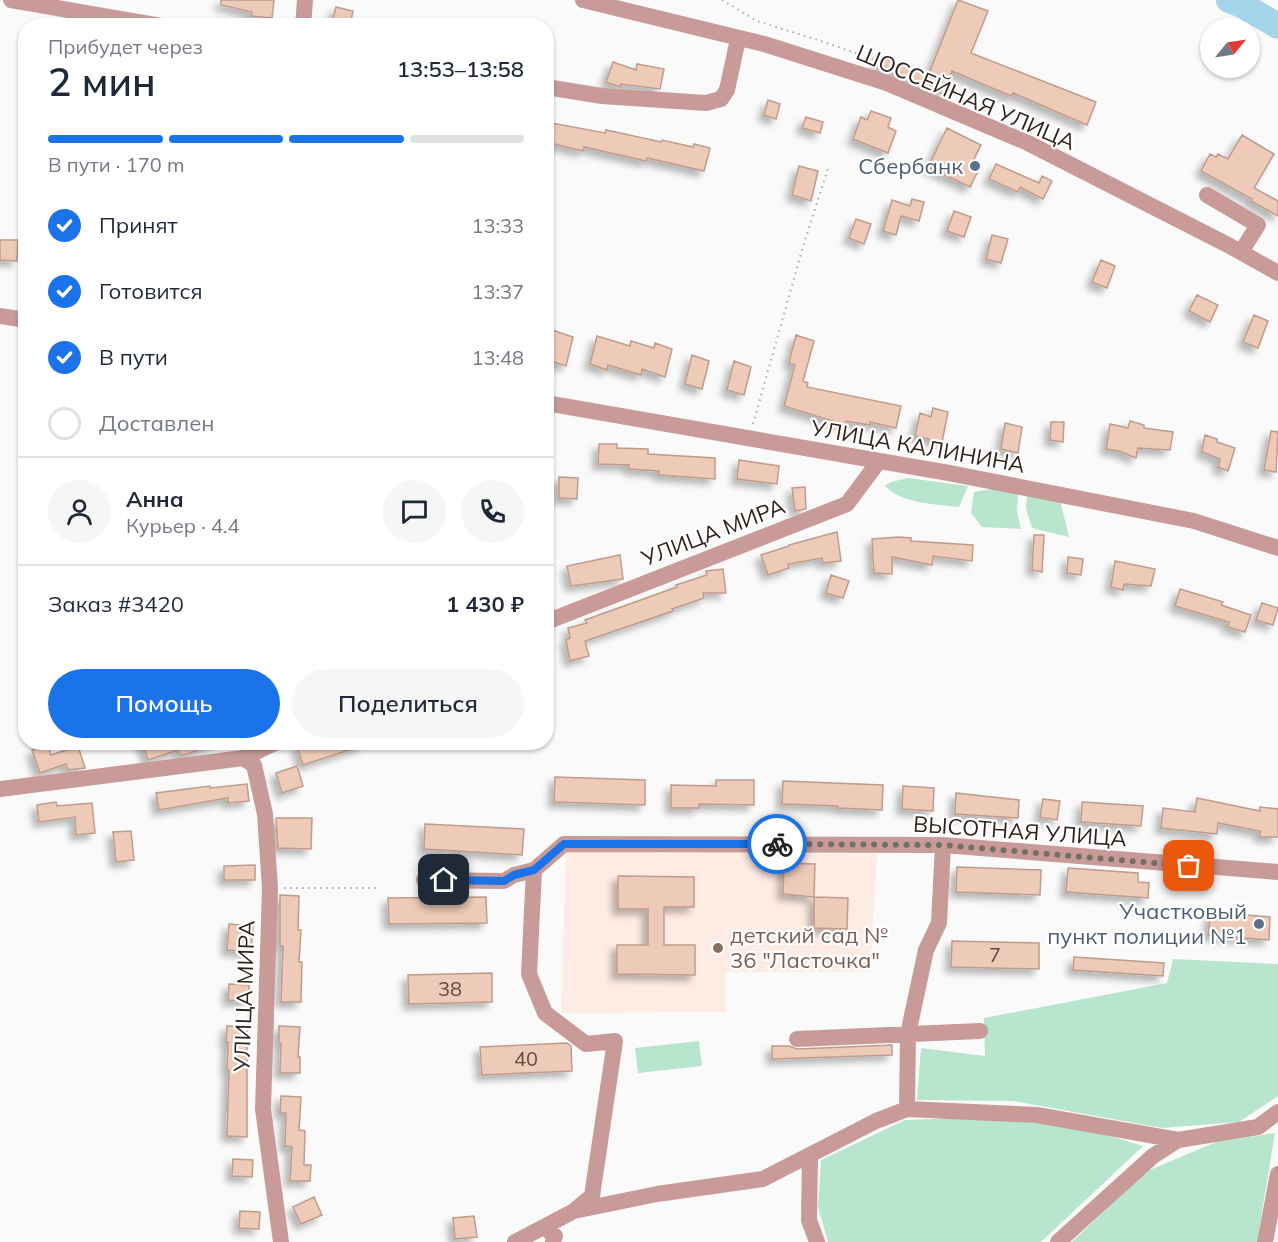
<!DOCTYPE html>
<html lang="ru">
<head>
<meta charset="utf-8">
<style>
	:root { --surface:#fff; --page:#f6f6f7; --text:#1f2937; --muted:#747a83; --line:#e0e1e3; --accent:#1a73e8 }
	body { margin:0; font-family:Mulish,sans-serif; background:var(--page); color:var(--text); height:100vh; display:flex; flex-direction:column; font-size:22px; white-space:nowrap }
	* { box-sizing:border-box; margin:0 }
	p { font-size:20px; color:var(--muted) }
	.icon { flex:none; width:33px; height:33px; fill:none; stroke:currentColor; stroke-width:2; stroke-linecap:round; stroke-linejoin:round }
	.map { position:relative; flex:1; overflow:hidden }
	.details { position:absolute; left:18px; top:18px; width:536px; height:732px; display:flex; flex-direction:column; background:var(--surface); border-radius:24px; box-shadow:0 2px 4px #0004 }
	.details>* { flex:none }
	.needle { width:39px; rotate:60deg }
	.controls { position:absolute; left:1200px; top:18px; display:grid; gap:12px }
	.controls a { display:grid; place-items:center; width:60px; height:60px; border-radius:50%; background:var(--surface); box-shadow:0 2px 4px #0004; font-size:30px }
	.pin { position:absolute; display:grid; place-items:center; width:51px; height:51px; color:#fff; margin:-26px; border-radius:12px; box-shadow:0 3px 9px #0006 }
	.courier { position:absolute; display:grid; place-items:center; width:60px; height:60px; margin:-30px; border:4px solid #1a73e8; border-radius:50%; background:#fff; color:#222; box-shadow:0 2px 8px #0007 }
	.head em { font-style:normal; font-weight:600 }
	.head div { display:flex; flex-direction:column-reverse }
	.head { display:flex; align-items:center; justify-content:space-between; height:102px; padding:0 30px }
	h1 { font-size:39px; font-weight:600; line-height:45px }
	.bar { display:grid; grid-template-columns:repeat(4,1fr); gap:9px 6px; align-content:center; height:72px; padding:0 30px }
	.bar i { height:8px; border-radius:4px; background:var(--line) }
	.bar .current { background:var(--accent) }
	.bar p { grid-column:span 4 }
	.line { display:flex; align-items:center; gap:15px; padding:0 30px; border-top:2px solid var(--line) }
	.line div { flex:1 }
	.round { display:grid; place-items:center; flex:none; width:63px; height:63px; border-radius:32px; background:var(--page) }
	ol { padding:0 30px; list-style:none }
	li { display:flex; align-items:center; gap:18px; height:66px }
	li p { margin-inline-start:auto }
	li .icon { padding:6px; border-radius:50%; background:var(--accent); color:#fff; stroke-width:4 }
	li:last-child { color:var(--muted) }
	li i { width:33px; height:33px; border:3px solid var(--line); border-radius:50% }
	.cta { display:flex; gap:12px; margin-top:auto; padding:12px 30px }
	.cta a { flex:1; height:69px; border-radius:36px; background:var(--accent); color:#fff; font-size:24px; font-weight:600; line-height:69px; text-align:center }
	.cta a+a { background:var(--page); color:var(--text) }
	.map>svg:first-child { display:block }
	.built { fill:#feebe3 }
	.green { fill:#b7e5cd }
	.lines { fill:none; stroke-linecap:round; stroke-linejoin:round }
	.river { stroke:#a5d5eb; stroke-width:26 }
	.building { fill:#eecab9; stroke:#bf9c8c; stroke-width:1.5; filter:url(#shadow) }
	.path { stroke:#ada8a6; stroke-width:2; stroke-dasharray:1.5 4.5; stroke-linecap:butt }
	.minor { stroke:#c89b99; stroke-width:16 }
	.done { stroke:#766d69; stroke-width:6; stroke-dasharray:0 10.8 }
	.route { stroke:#1a73e8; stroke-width:8 }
	.service-dot { fill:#5c6f8a; stroke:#fff; stroke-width:2 }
	.education-dot { fill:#8d6e63; stroke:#fff; stroke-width:2 }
	.labels { text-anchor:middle; stroke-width:4.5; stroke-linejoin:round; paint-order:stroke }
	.number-label { font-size:20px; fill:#5f4b42 }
	.street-label { font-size:22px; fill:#2f211b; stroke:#fff }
	.service-label { font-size:22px; fill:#4e5e75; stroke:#fff; text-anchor:end }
	.education-label { font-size:22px; fill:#785e54; stroke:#fff; text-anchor:start }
</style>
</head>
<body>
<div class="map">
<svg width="1278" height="1242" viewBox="0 0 1278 1242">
	<defs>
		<filter id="shadow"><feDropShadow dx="-5.5" dy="5.5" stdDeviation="3" flood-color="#0004"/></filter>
	</defs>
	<rect width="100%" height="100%" fill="#fafafa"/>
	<path class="built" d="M566 852 877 854 870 972H726V1012L561 1013Z"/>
	<path class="green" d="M908 478 968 486 959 507C936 504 902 504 885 486L891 482Z
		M997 488 1018 494 1017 512 1021 529 982 527 971 513 974 492Z
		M1027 496 1060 500 1069 537 1032 528 1026 508Z
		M1173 959 1278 964V1096L1239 1122 1162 1128 1013 1101 917 1100 921 1048 985 1056 984 1018 1167 983Z
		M699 1041 702 1066 638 1073 635 1048Z
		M992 1117 1090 1130 1143 1146 1041 1242H828L818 1207 821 1160 905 1120Z
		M1275 1133 1257 1242H1072L1145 1172 1216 1142Z"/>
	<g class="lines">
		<path class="river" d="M1229 0 1244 6 1278 26"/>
	</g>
	<path class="building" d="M221 0H274L272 18 251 16 252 12 221 5Z
		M958 0 988 11 971 53 1096 102 1087 125 1013 93 1011 96 952 71 943 94 875 67 879 56 928 76Z
		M336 7 353 11 350 26H331Z
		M613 62 636 70 637 64 664 69 660 89 621 84 620 87 606 82Z
		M768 100 780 104 776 119 764 115Z
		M871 111 891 118 888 127 896 131 888 153 853 139 861 117 867 120Z
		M806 117 823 122 820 133 802 128Z
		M546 122 605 133 606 130 661 142 662 140 693 147 694 144 710 148 704 171 647 158 646 161 584 147 583 151 546 142Z
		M947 128 981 145 971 165 979 169 970 187 928 167Z
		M1242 135 1274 154 1254 188 1278 201V216L1251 201 1252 199 1201 171 1210 154 1216 157 1218 154 1228 159Z
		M996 164 1039 183 1042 176 1052 181 1043 199 1020 187 1018 192 989 179Z
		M799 166 818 171 811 201 792 195Z
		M912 199 924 202 919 221 901 216 896 235 883 231 892 200 910 206Z
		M954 211 971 217 964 237 947 231Z
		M856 219 871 224 864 244 849 238Z
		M992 235 1008 239 1001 263 986 259Z
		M0 240H18L17 261 0 260Z
		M1101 260 1115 266 1107 288 1092 282Z
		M1197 295 1218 305 1210 322 1189 311Z
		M1254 315 1268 321 1258 348 1243 342Z
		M546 328 573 337 566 366 546 359Z
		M796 335 814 341 803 381 808 383 807 387 901 406 896 428 870 422V425L846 421 845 425 784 406 795 365 789 363Z
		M597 336 630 346 631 341 654 348 655 343 672 349 665 377 642 369 641 375 608 365 607 370 590 364Z
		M692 355 709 361 702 389 685 384Z
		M734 361 751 367 744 395 727 390Z
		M933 408 948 412 942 442 915 436 920 413 931 417Z
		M1130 421 1144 425V428L1173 432 1170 450 1138 448 1136 458 1119 451 1106 449 1110 424 1128 428Z
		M1051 422H1064L1063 442 1050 440Z
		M1005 423 1022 427 1018 453 1001 449Z
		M1271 431 1278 432 1276 472 1264 470Z
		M1205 435 1217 439V442L1235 448 1228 471 1218 467 1220 459 1202 452Z
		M599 444H617V448L648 449V454L715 458V479L659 475V471L629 469V465L598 464Z
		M739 460 779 466 777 484 737 479Z
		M559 477 578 478 577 499 559 498Z
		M805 487 806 509 795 511 792 488Z
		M837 532 841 561 823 563 822 558 788 564 789 568 768 575 761 555 789 546V545Z
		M1034 535H1044L1042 572 1032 570Z
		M899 537 911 538V541L973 545 972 561 933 556 932 565 892 557V574L874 573 872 539Z
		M620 555 623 579 571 586 567 566Z
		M1068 557 1083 559 1081 575 1067 573Z
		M1115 561 1155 569 1151 586 1124 584 1123 590 1111 587Z
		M723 569 726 593H703L704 598 672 609 673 611 585 641 589 656 570 661 566 640 570 638 568 628 587 623 585 620 677 587 676 585 707 575 706 571Z
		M831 575 849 581 843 598 826 593Z
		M1180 589 1223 602 1221 605 1251 615 1245 632 1228 627 1229 622 1175 606Z
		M1262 603 1278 608 1273 625 1256 620Z
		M142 742H215V744L184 755H180L178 750 148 760Z
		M305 742H363L364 745 303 765 297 746Z
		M48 745 51 755 78 746 85 768 68 770 66 764 40 773 32 750Z
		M297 766 303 786 282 793 276 773Z
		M555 777 645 780V805L554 802Z
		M716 780H754V805L699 804V808H671V785L716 786Z
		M783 781 883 785 882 810 838 808V806L782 804Z
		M247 784 249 801 228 803V798L159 810 156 793 210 786V788Z
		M903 786 934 788 933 811 902 809Z
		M956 793 1019 800 1018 818 955 814Z
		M1197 798 1260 811V807L1278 809V837H1260V831L1218 823 1217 834 1161 828 1163 808 1195 812Z
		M1043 799 1060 801 1057 820 1040 817Z
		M56 802 57 806 92 803 95 833 76 835 75 817 39 822 37 805Z
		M1082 802 1143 806 1141 826 1081 822Z
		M276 818H312L311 849 278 848Z
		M425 824 524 829 522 855 424 849Z
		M131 831 134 860 116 862 113 832Z
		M784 863 815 864 814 897 783 894Z
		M255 865V880H224V866Z
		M957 867 1041 870 1040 895 956 892Z
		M1068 868 1138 873V882L1149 883 1148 898 1066 892Z
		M618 876 694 877V907H664V945H695V975L617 974V945H648V909H618Z
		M280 895 299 896 298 930H301L299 962H302L301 1002H281L283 946H280Z
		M486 897 487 923 389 924 388 898Z
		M814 897 848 898 847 929 814 928Z
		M1211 912 1270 917 1269 940 1208 935Z
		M229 924 253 926 251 952 227 950Z
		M952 941 1039 943V969L951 967Z
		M1074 957 1164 963 1163 976 1073 970Z
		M492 973V1002L409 1004 408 975Z
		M229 984 249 985V1001L228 1000Z
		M227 1026 247 1027V1137L227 1136 229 1070H227L228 1042H226Z
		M279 1026 300 1027 298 1057H300V1073H280L281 1043H279Z
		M567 1043 571 1046 572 1071 482 1075 480 1047Z
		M892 1045V1055L772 1059V1046H789L797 1049Z
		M281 1096 301 1097 299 1130 305 1131 304 1165H311L310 1181H290L292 1147 285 1146 286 1113H280Z
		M233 1159 253 1160 252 1177 232 1176Z
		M314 1197 322 1215 301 1224 293 1207Z
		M240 1211 260 1212 259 1229 239 1228Z
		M474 1216 477 1237 455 1239 453 1218Z"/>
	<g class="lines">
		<path class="path" d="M722 0 757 21 824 42 873 59
			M753 424 802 250 829 165
			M284 888H377"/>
		<path class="minor" d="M11 0 161 26
			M583 0 764 44 884 82 1028 143 1228 245 1278 273
			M303 26 305 0
			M546 87 602 96 706 103 721 99 727 90 738 39
			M1207 195 1258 225 1241 252
			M0 316 26 320
			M546 403 949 473 1194 521 1278 548
			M546 622 847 504 879 461
			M243 758 254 765 265 814 270 888 263 1109 281 1242
			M0 789 243 758 277 742
			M424 880 504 881 514 875 534 870
			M797 1039 980 1031
			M907 1109 908 1034 926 950 939 923 943 845
			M810 1155 809 1220 817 1242
			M574 1211 592 1196 615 1041 586 1044 545 1013 529 974 534 870 564 844 943 845 1278 872
			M544 1227 555 1236 553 1242
			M515 1242 574 1211 657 1194 763 1179 876 1121 907 1109 1037 1115 1178 1140
			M1058 1242 1153 1156 1178 1140 1258 1127 1278 1112
			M1265 1242 1278 1174"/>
	</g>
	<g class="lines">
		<path class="done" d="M777 844 943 845 1189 866"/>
		<path class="route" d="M444 880 504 881 514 875 534 870 564 844H777"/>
	</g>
	<g class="service-dot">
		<circle cx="975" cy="166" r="6"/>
		<circle cx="1259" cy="924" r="6"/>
	</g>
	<circle class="education-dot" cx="718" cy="948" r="6"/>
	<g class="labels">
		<g class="number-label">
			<text x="995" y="962">7</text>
			<text x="450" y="996">38</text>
			<text x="526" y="1066">40</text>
		</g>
		<g class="street-label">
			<text transform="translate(966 97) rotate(23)" y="8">ШОССЕЙНАЯ УЛИЦА</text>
			<text transform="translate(918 446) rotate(10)" y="8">УЛИЦА КАЛИНИНА</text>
			<text transform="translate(713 532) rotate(-21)" y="8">УЛИЦА МИРА</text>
			<text transform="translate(1020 831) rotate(4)" y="8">ВЫСОТНАЯ УЛИЦА</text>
			<text transform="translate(244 996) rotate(-88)" y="8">УЛИЦА МИРА</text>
		</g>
		<g class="service-label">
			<text x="963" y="174">Сбербанк</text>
			<text x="1247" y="919">Участковый<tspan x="1247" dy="25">пункт полиции №1</tspan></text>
		</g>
		<g class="education-label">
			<text x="730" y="943">детский сад №<tspan x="730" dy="25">36 "Ласточка"</tspan></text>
		</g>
	</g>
</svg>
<div class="controls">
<a><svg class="needle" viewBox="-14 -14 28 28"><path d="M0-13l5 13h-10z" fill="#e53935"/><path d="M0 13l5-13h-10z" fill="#747a83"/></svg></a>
</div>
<div class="pin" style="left:1189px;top:866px;background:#ea580c"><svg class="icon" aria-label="bag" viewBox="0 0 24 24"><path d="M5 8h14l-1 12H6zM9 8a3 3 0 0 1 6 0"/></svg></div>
<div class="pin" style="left:444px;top:880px;background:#1f2937"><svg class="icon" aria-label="home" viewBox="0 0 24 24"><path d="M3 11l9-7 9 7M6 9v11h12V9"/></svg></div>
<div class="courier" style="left:777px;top:844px"><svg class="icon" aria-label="bike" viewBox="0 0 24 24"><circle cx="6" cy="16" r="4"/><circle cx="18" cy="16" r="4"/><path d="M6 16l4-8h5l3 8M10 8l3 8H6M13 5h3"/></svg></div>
<section class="details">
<div class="head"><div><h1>2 мин</h1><p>Прибудет через</p></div><em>13:53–13:58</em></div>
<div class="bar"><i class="current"></i><i class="current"></i><i class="current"></i><i></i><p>В пути · 170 m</p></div>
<ol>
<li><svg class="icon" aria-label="check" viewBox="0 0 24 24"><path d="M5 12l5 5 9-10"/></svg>Принят<p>13:33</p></li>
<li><svg class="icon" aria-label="check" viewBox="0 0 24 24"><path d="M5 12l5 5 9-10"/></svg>Готовится<p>13:37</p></li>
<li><svg class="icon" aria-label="check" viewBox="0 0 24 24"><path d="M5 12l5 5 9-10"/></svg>В пути<p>13:48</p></li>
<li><i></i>Доставлен</li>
</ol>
<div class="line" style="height:108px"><a class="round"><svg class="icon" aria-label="person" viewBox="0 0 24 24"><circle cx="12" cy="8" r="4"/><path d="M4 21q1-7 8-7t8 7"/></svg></a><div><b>Анна</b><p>Курьер · 4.4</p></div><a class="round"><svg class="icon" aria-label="chat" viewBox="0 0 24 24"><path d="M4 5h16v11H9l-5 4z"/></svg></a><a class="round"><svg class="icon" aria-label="phone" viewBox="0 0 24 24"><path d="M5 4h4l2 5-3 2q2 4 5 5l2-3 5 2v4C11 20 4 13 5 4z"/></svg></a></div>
<div class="line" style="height:78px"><div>Заказ #3420</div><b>1 430 ₽</b></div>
<div class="cta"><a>Помощь</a><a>Поделиться</a></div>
</section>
</div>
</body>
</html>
